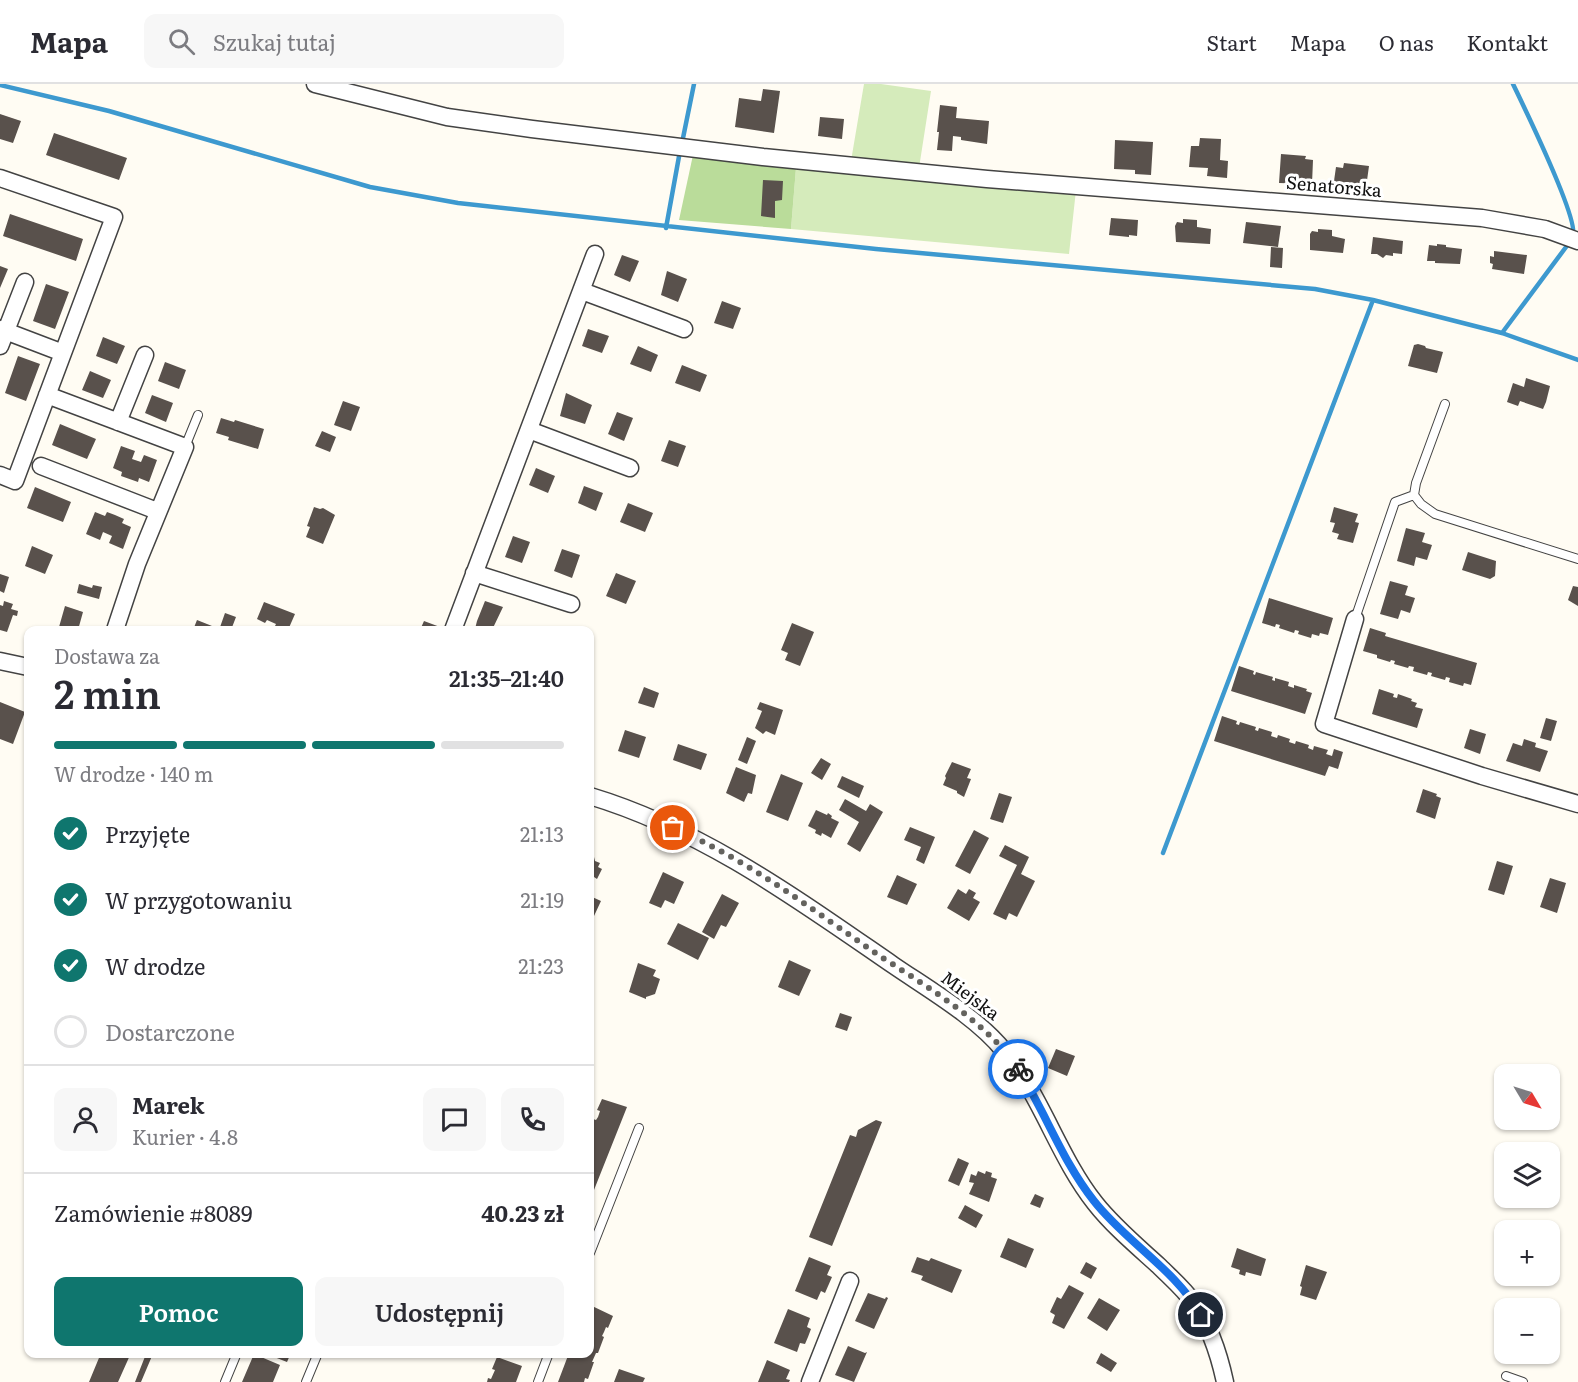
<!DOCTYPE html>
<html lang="pl">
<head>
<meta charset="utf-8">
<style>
	:root { --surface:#fff; --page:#f7f7f7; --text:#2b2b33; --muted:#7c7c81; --line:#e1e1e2; --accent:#0f766e }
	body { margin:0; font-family:Literata,serif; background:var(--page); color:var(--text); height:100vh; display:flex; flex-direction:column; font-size:22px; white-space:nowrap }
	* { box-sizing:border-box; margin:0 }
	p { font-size:20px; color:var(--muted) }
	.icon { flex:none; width:33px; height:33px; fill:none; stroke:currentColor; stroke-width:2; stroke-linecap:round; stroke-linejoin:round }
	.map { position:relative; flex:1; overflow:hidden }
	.details { position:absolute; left:24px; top:542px; width:570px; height:732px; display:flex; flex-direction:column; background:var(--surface); border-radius:12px; box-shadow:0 2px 4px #0004 }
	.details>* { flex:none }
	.needle { width:39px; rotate:128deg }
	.fabs { position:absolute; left:1494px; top:980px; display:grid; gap:12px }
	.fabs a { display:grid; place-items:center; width:66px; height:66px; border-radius:12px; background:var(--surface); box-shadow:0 2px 4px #0004; font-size:30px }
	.pin { position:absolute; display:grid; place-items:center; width:51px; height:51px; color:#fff; margin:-26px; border:3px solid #fff; border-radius:50%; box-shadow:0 2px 6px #0007 }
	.courier { position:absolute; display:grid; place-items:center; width:60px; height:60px; margin:-30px; border:4px solid #1a73e8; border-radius:50%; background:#fff; color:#222; box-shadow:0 2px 8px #0007 }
	.summary em { font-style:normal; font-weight:600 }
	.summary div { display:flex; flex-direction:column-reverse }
	.summary { display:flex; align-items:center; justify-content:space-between; height:102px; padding:0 30px }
	h1 { font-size:39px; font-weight:600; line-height:45px }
	.bar { display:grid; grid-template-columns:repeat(4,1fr); gap:9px 6px; align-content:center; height:72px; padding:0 30px }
	.bar i { height:8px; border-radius:4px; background:var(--line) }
	.bar .current { background:var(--accent) }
	.bar p { grid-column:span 4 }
	.line { display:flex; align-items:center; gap:15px; padding:0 30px; border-top:2px solid var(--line) }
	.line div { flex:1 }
	.round { display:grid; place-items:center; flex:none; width:63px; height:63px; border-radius:12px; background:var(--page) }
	ol { padding:0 30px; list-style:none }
	li { display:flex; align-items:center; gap:18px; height:66px }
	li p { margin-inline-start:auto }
	li .icon { padding:6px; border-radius:50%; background:var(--accent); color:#fff; stroke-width:4 }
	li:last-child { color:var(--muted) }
	li i { width:33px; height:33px; border:3px solid var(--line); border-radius:50% }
	.button { display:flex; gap:12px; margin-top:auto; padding:12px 30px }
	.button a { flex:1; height:69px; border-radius:12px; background:var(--accent); color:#fff; font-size:24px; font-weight:600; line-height:69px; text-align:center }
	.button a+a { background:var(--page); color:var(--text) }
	header { display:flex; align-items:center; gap:36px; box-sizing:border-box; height:84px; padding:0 30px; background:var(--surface); border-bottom:2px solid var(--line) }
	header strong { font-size:28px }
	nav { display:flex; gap:33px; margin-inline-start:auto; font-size:21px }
	.search { width:420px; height:54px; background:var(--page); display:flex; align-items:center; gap:15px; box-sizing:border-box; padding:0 21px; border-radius:12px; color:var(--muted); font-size:22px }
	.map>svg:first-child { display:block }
	.green { fill:#d5ebbb }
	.forest { fill:#badc9a }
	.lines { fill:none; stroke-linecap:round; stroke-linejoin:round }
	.stream { stroke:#3d99cf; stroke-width:4.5 }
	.building { fill:#59514c }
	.lane-casing { stroke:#434343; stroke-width:10 }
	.street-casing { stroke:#434343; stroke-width:19 }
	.lane { stroke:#fff; stroke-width:8 }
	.street { stroke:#fff; stroke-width:16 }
	.done { stroke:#64635f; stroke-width:6; stroke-dasharray:0 10.8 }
	.route { stroke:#1a73e8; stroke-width:8 }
	.labels { text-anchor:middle; stroke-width:6; stroke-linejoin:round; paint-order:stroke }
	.street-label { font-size:18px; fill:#101010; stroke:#fff }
</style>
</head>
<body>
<header>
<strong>Mapa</strong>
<div class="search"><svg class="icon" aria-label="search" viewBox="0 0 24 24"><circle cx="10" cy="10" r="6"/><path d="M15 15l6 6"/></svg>Szukaj tutaj</div>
<nav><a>Start</a><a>Mapa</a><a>O nas</a><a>Kontakt</a></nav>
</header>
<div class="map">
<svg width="1578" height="1298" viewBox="0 0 1578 1298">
	<rect width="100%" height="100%" fill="#fffcf3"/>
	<path class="green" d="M864 0H881L931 7 919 84 851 77Z
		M796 84 1076 106 1069 170 791 145Z"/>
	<path class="forest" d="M693 71 796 84 791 145 679 136Z"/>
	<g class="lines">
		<path class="stream" d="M1513 0C1524 23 1578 133 1573 151
			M0 1 109 27 370 103 458 119 876 165 1315 205 1373 216 1502 249 1578 276
			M682 59 694 0
			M666 144 680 67
			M1502 249 1569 159
			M1163 769 1373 216"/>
	</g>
	<path class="building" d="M763 5 780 7 774 49 735 43 739 14 761 17Z
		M940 21 957 23 956 34 989 37 987 60 961 56V53L953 52 952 67 937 66 939 48H937Z
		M0 30 21 37 13 59 0 55Z
		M820 33 844 35 842 55 818 52Z
		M54 49 127 74 119 96 46 71Z
		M1200 54 1221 55 1220 76 1228 77 1227 94 1207 92 1208 84 1189 83 1191 62H1199Z
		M1115 56 1153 58 1151 91 1135 90V86L1114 85Z
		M1281 70 1306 72 1305 75 1313 76 1312 100 1279 99Z
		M1344 79 1369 82 1365 111 1341 108 1342 105 1333 104 1336 83 1343 84Z
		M763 96 783 97 782 116 775 117V134L761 132Z
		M10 130 83 155 76 177 3 152Z
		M1111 134 1138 136 1137 152 1129 151V153L1109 151Z
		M1183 135 1197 136V143L1211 145 1210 160 1176 158 1175 142 1177 138 1183 139Z
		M1246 138 1281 142 1278 163 1243 159Z
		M1318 145 1332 146V152L1345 155 1343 169 1310 166V150L1312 147 1318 148Z
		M1373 153 1403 157 1402 170 1393 169V172L1386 171 1383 174 1377 170H1371Z
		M1437 160 1446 161V163L1462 165 1460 180 1435 179V177H1427L1429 161 1437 162Z
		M1271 163 1283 164 1282 184 1270 183Z
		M1494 167 1527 171 1524 190 1492 185 1493 180 1490 179V172L1494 173Z
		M622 171 639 177 630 198 614 191Z
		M0 182 8 185 0 204Z
		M667 187 687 195 678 218 661 211Z
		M46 200 69 208 55 245 33 237Z
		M722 217 741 224 733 245 714 239Z
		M588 245 609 252 602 269 582 262Z
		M103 253 125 262 117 280 96 272Z
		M1418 260 1425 262 1426 264 1443 268 1437 289 1408 282 1414 261Z
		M638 262 658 271 651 288 630 280Z
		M18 272 40 280 26 317 5 309Z
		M165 278 186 286 179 305 158 297Z
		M682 281 707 291 700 308 675 299Z
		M90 287 111 296 103 314 82 306Z
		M1526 294 1550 302 1546 318 1543 325 1520 317 1518 322 1507 318 1513 299 1524 303Z
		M566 309 592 321 585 340 560 332Z
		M152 311 173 319 166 338 145 329Z
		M343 317 360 323 351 347 334 341Z
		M617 328 633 334 624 357 608 350Z
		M221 334 234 338 235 336 264 345 258 365 228 356 229 353 216 349Z
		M60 340 96 355 87 375 52 361Z
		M322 347 336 353 330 368 315 362Z
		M669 356 686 362 678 383 661 377Z
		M121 362 135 367 132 375 141 378 144 371 157 376 149 398 139 394 138 398 121 392 122 388 113 384Z
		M536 384 555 392 548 409 529 401Z
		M584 402 603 409 596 427 578 419Z
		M35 403 71 418 63 438 27 424Z
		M628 419 653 429 645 448 620 438Z
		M314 423 320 425 323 424 335 431 323 460 306 453 310 443 307 442Z
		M1334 423 1358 430 1355 438 1359 439 1353 459 1337 455 1339 450 1332 448 1335 439 1330 438Z
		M95 428 105 432 107 428 115 431 124 435 122 439 131 443 123 465 109 459 112 452 103 448 100 456 86 450Z
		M1406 444 1425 449 1422 458 1432 461 1427 476 1416 473 1414 482 1397 477Z
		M513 452 530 458 522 479 505 473Z
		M32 462 53 471 45 490 25 482Z
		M562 465 580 471 572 494 554 487Z
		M1468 468 1496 477 1495 492 1490 495 1462 486Z
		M616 489 636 497 626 520 606 512Z
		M0 490 9 493 4 509 0 507Z
		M1390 497 1408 502 1405 511 1415 514 1410 529 1401 526 1398 535 1380 530Z
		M79 500 92 504 93 501 102 503 99 515 77 509Z
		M1573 502 1578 503V522L1568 516Z
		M1269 514 1333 534 1328 551 1320 549 1319 552 1312 550 1311 554 1298 550 1299 547 1295 546 1294 549 1279 544 1280 541 1276 540 1275 543 1262 539Z
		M4 517 13 520 11 525 18 527 17 532 13 531 7 548 0 546V521L3 522Z
		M485 517 503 523 492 546H477L475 545 477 537Z
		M264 518 295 530 288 546H280L275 542 276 540 267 536 265 539 257 535Z
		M65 522 83 528 78 546 59 543Z
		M225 529 236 533 231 546H219Z
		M197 536 212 542 211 546H193Z
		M424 537 440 543 438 546H420Z
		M792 539 814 548 800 582 785 576 788 569 781 566Z
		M1370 544 1386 549 1385 552 1477 579 1471 601 1464 599 1463 602 1449 598 1450 594 1446 593 1445 596 1431 592 1432 589 1428 588 1427 591 1413 587 1414 583 1409 582 1408 584 1394 580 1395 577 1391 576 1390 578 1377 574V571L1363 567Z
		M1239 582 1254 587 1253 590 1255 591 1256 588 1273 593 1272 596 1275 597V594L1289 598 1288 602 1294 604V601L1307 605 1306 607 1312 609 1305 630 1231 607Z
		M644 603 659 609 654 624 638 619Z
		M1379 605 1394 610 1393 613 1397 614 1398 610 1412 615 1411 617 1417 619 1415 623 1423 625 1417 644 1372 630Z
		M0 618 25 628 13 660 0 655Z
		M760 618 783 626 775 651 766 647 763 650 755 644 762 627 757 625Z
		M1222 632 1237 637 1236 640 1239 641 1240 638 1256 643 1255 646 1258 647 1259 644 1272 648 1271 652 1277 654 1278 651 1290 655 1289 658 1295 660 1296 657 1309 661 1308 664 1313 666 1314 662 1328 666 1326 670 1332 672 1334 665 1343 668 1338 685 1329 682 1325 692 1214 657Z
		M1546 634 1557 637 1551 657 1540 654Z
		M1470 645 1486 650 1480 670 1464 664Z
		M625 646 646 653 639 674 618 667Z
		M747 653 756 657 747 680 738 676Z
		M1524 655 1536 659 1535 663 1548 667 1540 688 1506 677 1513 659 1522 662Z
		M678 660 707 670 701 686 673 676Z
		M821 674 831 680 822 696 811 689Z
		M952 678 971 685 967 694 971 695 964 713 957 709V707L943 701 946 694 945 692Z
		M736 683 756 691 752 710 748 709 744 718 726 709Z
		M781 690 803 699 788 737 766 728Z
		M842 692 864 702 859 714 837 703Z
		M1423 705 1437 710 1436 712 1441 714 1435 735 1416 728Z
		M999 709 1012 713 1003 739 990 735Z
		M845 715 866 727 870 720 883 728 860 768 847 760 859 738 839 726Z
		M816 726 827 731 828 729 832 732 831 734 839 738 831 754 822 749 821 752 815 749 816 746 808 742Z
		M910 743 935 753 924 780 916 776 921 763 904 756Z
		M974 746 989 754 970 790 955 782Z
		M1005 761 1029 773 1021 790 1035 797 1017 833 1009 829 1006 836 993 830 1017 781 999 772Z
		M591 771 594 773 595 777 600 779 598 783 602 785 597 795 594 793 590 803V772Z
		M1497 777 1513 782 1504 811 1488 806Z
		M663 788 684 798 674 820 665 816 661 824 649 819Z
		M897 791 917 800 907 821 887 813Z
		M1550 794 1566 799 1557 829 1540 823Z
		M958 805 966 810 969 805 976 809 973 814 980 818 969 837 947 824Z
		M722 810 739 819 726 843 721 841 714 855 702 848Z
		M590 812 601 817 594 832 590 830Z
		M678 839 709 854 698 876 667 860Z
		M789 876 811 886 799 912 778 903Z
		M638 879 656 886 653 892 660 895 655 910 646 913V915L629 908Z
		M840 929 852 933 847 947 835 943Z
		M1056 965 1075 972 1067 992 1048 984Z
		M602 1015 627 1023 590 1116V1045L593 1035 596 1036 598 1033 600 1027 597 1026Z
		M876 1036 882 1038 832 1162 809 1153 850 1051 856 1053 858 1046Z
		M958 1074 969 1079 959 1102 948 1097Z
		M978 1087 985 1090 986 1087 992 1089 991 1093 997 1095 989 1118 969 1110 974 1099 969 1098 971 1090 976 1092Z
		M1035 1110 1044 1114 1040 1124 1030 1120Z
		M965 1121 983 1131 976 1144 958 1134Z
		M1008 1154 1034 1165 1026 1184 1000 1173Z
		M1237 1164 1266 1175 1261 1192 1246 1188 1245 1192 1239 1190 1240 1186 1231 1183Z
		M809 1173 831 1182 827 1191 832 1193 825 1209 821 1207 817 1216 795 1207Z
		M917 1173 929 1177 931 1174 962 1186 952 1209 921 1196 923 1192 911 1188Z
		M1086 1178 1097 1184 1091 1195 1080 1189Z
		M1306 1181 1327 1188 1316 1216 1300 1211 1302 1203 1300 1202Z
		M1069 1201 1084 1209 1064 1245 1052 1239 1055 1231 1050 1228 1057 1213 1061 1215Z
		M868 1209 885 1215 886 1213 888 1214 874 1245 855 1237Z
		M1099 1214 1120 1226 1107 1247 1087 1234Z
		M590 1221 613 1232 608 1244 606 1243 604 1248 602 1252 604 1253 598 1269H596L592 1278H594L588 1295 585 1294 584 1298H558L569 1269H590Z
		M788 1225 810 1234 807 1243 811 1245 808 1253 805 1260 800 1259 797 1268 774 1259Z
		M848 1262 865 1269 867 1268 854 1298 835 1291Z
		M101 1269H131L118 1298H89Z
		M264 1269H291L287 1278Z
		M1101 1269 1117 1279 1111 1288 1096 1279Z
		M1505 1269H1530L1528 1277Z
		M146 1270 152 1272 141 1298H135Z
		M254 1270 280 1281 273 1298H242Z
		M497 1273 522 1282 516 1298H487L488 1294 491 1295 495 1286 492 1285Z
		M767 1276 790 1286 786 1295 790 1296 789 1298H758Z
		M619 1285 645 1294 643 1298H614Z"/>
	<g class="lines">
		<defs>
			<path id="lane" d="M1445 320 1416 399 1414 411 1421 420 1435 430 1578 475
				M185 363 198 331
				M1355 535 1395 418 1414 411
				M590 1169 639 1044
				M1506 1292 1523 1298
				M225 1298 237 1269
				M306 1298 318 1269
				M538 1298 549 1269"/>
			<path id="street" d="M315 0 447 33 532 45 763 73 987 95 1482 134 1545 145 1578 157
				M0 94 114 133 15 397 0 391
				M582 207 684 245
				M0 245 63 269
				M0 262 25 198
				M47 311 185 363 137 480 115 546
				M118 338 145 271
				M529 346 630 384
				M41 382 157 427
				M474 489 571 520
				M1355 535 1324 640 1482 692 1578 720
				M453 546 595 170
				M0 577 28 583
				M590 712C703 746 797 815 893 881 928 905 978 934 1004 967 1042 1013 1058 1072 1095 1119 1113 1142 1137 1162 1159 1182 1171 1194 1184 1205 1193 1218 1210 1242 1219 1270 1225 1298
				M810 1298 850 1197"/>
		</defs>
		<use href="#lane" class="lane-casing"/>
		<use href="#street" class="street-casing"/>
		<use href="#lane" class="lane"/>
		<use href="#street" class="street"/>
	</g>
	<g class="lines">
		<path class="done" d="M673 744C745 774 810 824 874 868 922 900 987 937 1018 985"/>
		<path class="route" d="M1018 985C1045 1027 1062 1077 1094 1117 1126 1158 1175 1185 1201 1231"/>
	</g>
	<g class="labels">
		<g class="street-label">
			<text transform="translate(1334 103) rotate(5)" y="6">Senatorska</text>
			<text transform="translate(970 912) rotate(37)" y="6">Miejska</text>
		</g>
	</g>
</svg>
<div class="fabs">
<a><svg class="needle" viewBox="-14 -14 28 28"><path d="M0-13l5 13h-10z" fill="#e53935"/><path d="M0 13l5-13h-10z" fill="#7c7c81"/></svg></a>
<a><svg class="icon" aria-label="layers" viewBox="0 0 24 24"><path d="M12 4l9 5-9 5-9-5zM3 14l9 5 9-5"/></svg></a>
<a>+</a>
<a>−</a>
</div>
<div class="pin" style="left:673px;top:744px;background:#ea580c"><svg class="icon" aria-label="bag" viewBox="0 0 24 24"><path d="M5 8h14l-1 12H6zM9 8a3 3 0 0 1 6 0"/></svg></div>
<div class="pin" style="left:1201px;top:1231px;background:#1f2937"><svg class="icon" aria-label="home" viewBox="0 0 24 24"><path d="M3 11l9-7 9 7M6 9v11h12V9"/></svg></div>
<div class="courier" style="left:1018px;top:985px"><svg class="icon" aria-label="bike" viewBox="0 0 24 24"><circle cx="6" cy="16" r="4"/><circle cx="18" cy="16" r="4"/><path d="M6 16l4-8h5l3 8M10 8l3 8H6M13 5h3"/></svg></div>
<section class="details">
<div class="summary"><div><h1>2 min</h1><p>Dostawa za</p></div><em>21:35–21:40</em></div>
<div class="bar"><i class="current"></i><i class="current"></i><i class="current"></i><i></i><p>W drodze · 140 m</p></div>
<ol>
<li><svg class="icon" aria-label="check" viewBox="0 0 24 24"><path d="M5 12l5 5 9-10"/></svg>Przyjęte<p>21:13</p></li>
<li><svg class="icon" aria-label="check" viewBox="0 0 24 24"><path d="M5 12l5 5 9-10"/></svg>W przygotowaniu<p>21:19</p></li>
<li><svg class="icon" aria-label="check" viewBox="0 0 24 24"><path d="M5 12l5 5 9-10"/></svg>W drodze<p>21:23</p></li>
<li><i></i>Dostarczone</li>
</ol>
<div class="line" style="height:108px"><a class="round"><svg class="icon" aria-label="person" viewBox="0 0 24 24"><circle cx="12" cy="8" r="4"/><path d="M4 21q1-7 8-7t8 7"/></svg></a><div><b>Marek</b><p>Kurier · 4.8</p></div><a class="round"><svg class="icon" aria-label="chat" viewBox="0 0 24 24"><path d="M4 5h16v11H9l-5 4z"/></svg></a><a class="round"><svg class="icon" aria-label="phone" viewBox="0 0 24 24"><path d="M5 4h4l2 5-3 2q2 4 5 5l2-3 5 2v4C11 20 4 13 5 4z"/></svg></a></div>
<div class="line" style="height:78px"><div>Zamówienie #8089</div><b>40.23 zł</b></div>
<div class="button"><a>Pomoc</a><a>Udostępnij</a></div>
</section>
</div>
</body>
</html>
